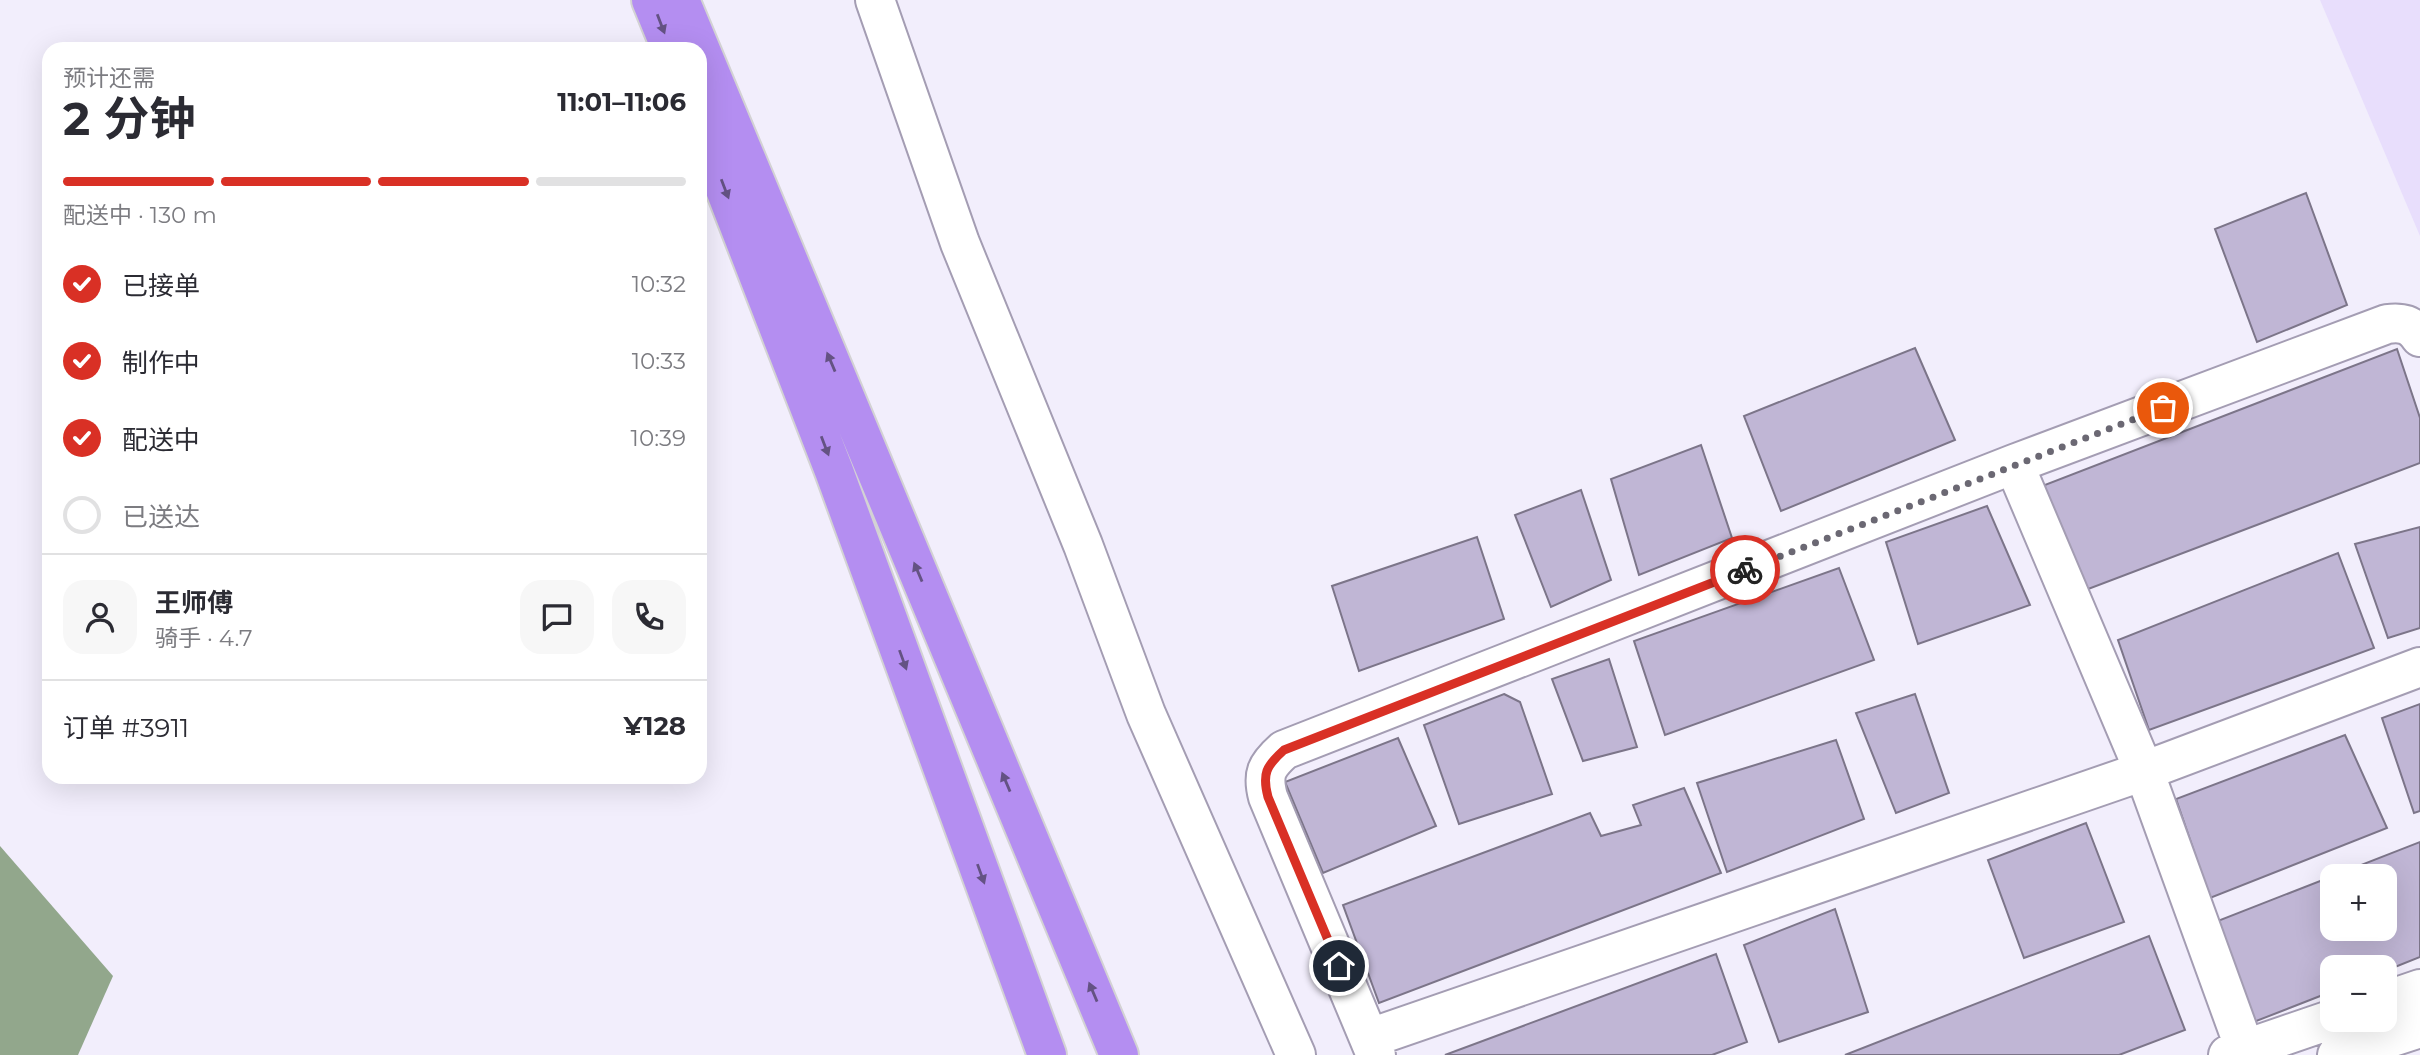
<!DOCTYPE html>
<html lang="zh">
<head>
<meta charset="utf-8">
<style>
	:root { --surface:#fff; --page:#f7f7f7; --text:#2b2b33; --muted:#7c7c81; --line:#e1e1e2; --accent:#d93025 }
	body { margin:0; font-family:Montserrat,"Noto Sans SC",sans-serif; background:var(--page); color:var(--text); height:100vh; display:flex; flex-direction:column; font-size:26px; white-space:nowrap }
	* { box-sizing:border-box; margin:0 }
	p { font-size:23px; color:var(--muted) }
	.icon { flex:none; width:38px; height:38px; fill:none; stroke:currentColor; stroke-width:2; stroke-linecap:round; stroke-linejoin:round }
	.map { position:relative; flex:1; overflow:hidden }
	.sheet { position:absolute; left:42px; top:42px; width:665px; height:742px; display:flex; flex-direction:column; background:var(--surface); border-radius:21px; box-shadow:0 7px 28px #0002 }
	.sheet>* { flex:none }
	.buttons { position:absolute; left:2320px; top:864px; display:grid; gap:14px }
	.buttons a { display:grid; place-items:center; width:77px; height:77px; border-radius:14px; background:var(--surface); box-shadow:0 7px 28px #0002; font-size:35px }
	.pin { position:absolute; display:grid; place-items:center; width:60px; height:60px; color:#fff; margin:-30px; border:4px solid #fff; border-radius:50%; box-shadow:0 2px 7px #0007 }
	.courier { position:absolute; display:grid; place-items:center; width:70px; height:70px; margin:-35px; border:5px solid #d93025; border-radius:50%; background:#fff; color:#222; box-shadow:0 2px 9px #0007 }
	.head em { font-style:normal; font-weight:700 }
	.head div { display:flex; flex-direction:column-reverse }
	.head { display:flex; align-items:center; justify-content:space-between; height:119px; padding:0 21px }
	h1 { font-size:46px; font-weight:700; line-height:52px }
	.bar { display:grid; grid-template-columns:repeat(4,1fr); gap:10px 7px; align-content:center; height:84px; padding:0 21px }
	.bar i { height:9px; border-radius:5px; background:var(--line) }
	.bar .selected { background:var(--accent) }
	.bar p { grid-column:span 4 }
	.line { display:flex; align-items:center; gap:18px; padding:0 21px; border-top:2px solid var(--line) }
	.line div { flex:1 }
	.round { display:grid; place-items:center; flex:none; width:74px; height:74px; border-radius:21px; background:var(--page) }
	ol { padding:0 21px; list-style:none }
	li { display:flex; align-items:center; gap:21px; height:77px }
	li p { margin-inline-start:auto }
	li .icon { padding:7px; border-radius:50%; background:var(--accent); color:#fff; stroke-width:4 }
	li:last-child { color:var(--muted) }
	li i { width:38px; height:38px; border:4px solid var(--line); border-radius:50% }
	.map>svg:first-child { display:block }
	.built { fill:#e8defc }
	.water { fill:#92a78c }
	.building { fill:#c0b6d5; stroke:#7c7589; stroke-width:2; fill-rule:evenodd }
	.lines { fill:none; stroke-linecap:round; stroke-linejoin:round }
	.minor-casing { stroke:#a49db3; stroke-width:42 }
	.highway-casing { stroke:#d3d2d4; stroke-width:42 }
	.minor { stroke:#fff; stroke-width:38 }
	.highway { stroke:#b48ef1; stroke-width:38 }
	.oneway { fill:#645283 }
	.done { stroke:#6b6873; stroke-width:7; stroke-dasharray:0 12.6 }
	.route { stroke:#d93025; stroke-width:9 }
</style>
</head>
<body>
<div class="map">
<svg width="2420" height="1055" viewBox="0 0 2420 1055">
	<rect width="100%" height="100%" fill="#f2eefc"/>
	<path class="built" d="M2320 0H2420V236Z"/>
	<path class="water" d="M0 846 113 976 78 1055H0Z"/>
	<path class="building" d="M2306 193 2347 305 2257 342 2215 229Z
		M1915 348 1955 440 1781 511 1744 416Z
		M2397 349 2420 418V463L2083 591 2037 488Z
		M1701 445 1732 538 1639 575 1611 479Z
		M1581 490 1611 580 1551 607 1515 515Z
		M1987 506 2030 605 1918 644 1886 542Z
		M2420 527V628L2388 638 2355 544Z
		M1477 537 1504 619 1359 671 1332 586Z
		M2338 553 2374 648 2149 730 2118 640Z
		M1839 568 1874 660 1665 735 1634 641Z
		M1609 659 1637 747 1583 761 1552 679Z
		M1504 694 1520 702 1552 794 1459 824 1424 725Z
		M1915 694 1949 793 1896 813 1856 713Z
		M2420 704V811L2414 813 2382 718Z
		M2345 735 2387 828 2210 898 2176 799Z
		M1398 738 1436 826 1323 873 1285 782Z
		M1836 740 1864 819 1727 872 1697 783Z
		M1684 788 1721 873 1379 1003 1343 905 1590 813 1601 836 1641 825 1633 805Z
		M2086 823 2124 922 2024 958 1988 860Z
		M2420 842V957L2385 971V968H2333V991L2246 1025 2210 924ZM2333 877H2385V929H2333Z
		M1835 909 1868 1012 1779 1042 1744 945Z
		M2149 936 2185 1030 2119 1055H1845Z
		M1716 954 1747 1042 1712 1055H1445Z"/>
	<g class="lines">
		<defs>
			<path id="minor" d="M875 0 960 243 1083 545 1146 714 1296 1055
				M2014 464 2144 771 2247 1055
				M2385 1001 2420 989
				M1370 1038 2144 771 2420 667
				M1376 1055 1268 797C1262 774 1266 766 1284 750L2014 464 2387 324C2402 322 2411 324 2420 337
				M2228 1055 2333 1019
				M2337 1055 2420 1028"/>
			<path id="highway" d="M651 0 671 49
				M680 0 1119 1055
				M700 125 834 471 1047 1055"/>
		</defs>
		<use href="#minor" class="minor-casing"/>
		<use href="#highway" class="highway-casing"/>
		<use href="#minor" class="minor"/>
		<use href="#highway" class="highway"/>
	</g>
	<defs><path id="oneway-solid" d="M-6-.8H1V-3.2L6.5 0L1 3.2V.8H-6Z" transform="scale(1.75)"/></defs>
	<g class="oneway">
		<use href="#oneway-solid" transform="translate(661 24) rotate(69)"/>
		<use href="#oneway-solid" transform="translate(725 189) rotate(69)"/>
		<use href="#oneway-solid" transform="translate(831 362) rotate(-113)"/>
		<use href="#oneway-solid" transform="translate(825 446) rotate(69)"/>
		<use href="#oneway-solid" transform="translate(918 572) rotate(-113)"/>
		<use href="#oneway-solid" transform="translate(903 660) rotate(70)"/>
		<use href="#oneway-solid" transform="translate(1006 782) rotate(-113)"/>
		<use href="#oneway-solid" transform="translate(981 874) rotate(70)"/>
		<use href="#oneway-solid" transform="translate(1093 992) rotate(-113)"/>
	</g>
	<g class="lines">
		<path class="done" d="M1745 570 2163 408"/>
		<path class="route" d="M1339 966 1268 797C1262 774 1266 766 1284 750L1745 570"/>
	</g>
</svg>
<div class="buttons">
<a>+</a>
<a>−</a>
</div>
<div class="pin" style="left:2163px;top:408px;background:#ea580c"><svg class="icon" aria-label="bag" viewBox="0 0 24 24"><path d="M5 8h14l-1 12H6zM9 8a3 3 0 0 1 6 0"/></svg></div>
<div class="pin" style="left:1339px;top:966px;background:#1f2937"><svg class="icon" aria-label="home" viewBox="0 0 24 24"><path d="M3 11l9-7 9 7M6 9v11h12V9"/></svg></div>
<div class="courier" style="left:1745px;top:570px"><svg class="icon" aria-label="bike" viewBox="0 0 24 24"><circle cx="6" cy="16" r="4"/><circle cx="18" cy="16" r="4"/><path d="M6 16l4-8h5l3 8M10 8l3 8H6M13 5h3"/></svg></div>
<section class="sheet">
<div class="head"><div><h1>2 分钟</h1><p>预计还需</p></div><em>11:01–11:06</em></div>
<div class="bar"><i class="selected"></i><i class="selected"></i><i class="selected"></i><i></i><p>配送中 · 130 m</p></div>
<ol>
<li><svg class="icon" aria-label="check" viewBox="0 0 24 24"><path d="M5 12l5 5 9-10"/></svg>已接单<p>10:32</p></li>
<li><svg class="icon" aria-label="check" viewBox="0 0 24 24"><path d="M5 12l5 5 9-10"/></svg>制作中<p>10:33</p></li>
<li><svg class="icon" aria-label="check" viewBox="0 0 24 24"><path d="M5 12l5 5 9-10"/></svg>配送中<p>10:39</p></li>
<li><i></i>已送达</li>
</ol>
<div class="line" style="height:126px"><a class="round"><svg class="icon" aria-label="person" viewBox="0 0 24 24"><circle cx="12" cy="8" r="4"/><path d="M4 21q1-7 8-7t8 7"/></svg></a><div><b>王师傅</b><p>骑手 · 4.7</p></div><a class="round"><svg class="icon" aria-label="chat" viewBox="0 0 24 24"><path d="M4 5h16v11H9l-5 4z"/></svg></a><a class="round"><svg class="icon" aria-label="phone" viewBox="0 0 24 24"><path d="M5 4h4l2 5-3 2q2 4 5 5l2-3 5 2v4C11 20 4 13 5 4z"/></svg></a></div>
<div class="line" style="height:91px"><div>订单 #3911</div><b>¥128</b></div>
</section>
</div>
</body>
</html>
